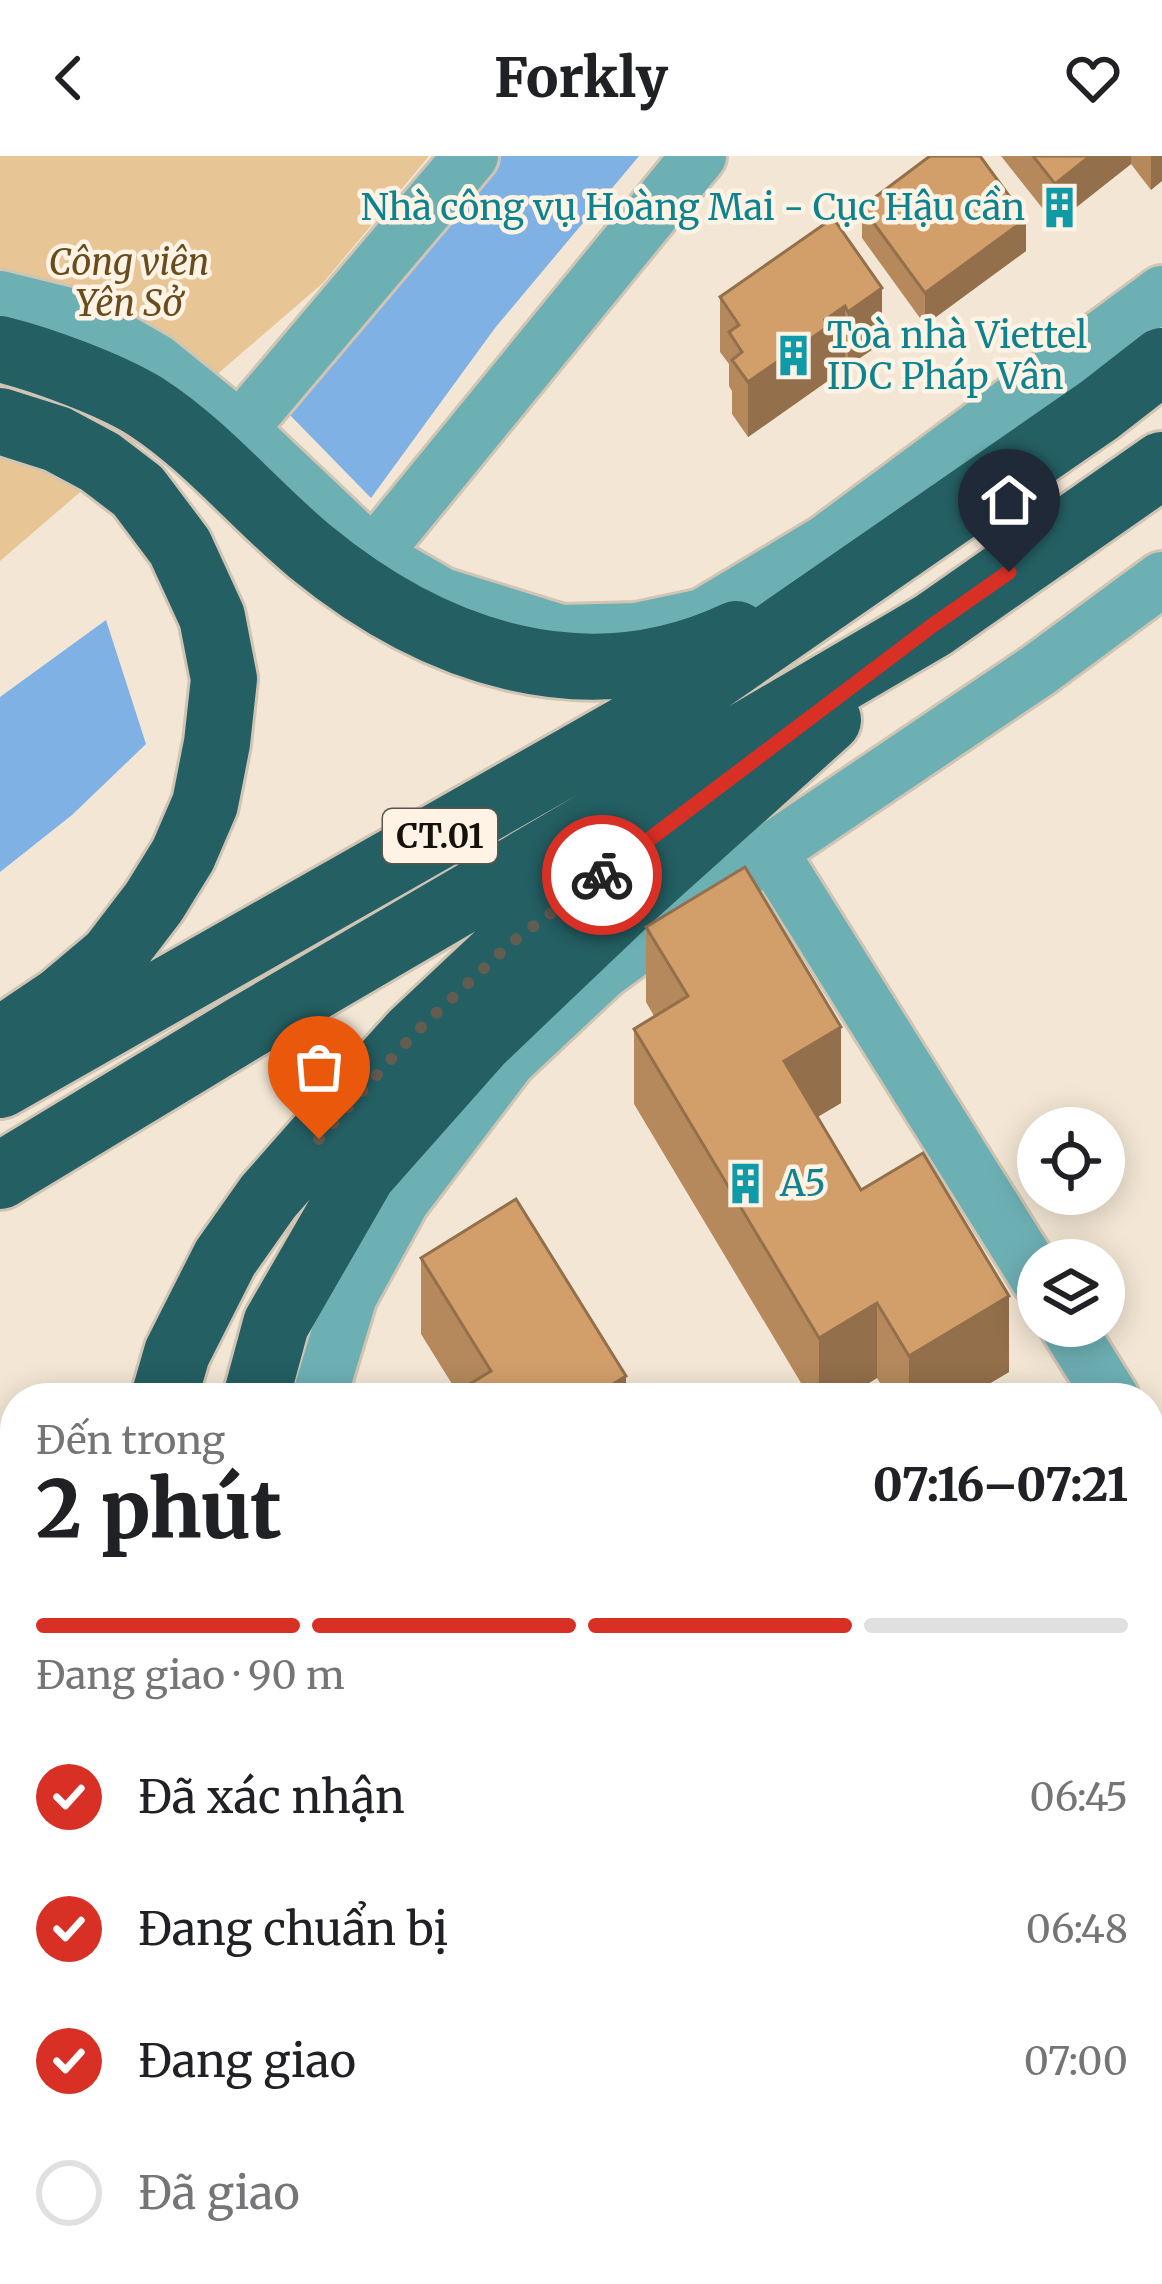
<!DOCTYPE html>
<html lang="vi">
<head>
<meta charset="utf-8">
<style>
	:root { --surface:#fff; --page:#f6f6f6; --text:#202124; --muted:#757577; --line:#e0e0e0; --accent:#d93025 }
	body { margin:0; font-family:Merriweather,serif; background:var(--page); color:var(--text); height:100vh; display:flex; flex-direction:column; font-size:45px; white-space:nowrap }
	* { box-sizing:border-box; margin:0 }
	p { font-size:39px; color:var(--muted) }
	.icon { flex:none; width:66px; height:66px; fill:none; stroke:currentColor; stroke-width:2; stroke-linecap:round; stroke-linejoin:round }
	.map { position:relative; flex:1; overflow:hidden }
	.details { position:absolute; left:0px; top:1227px; width:1164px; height:903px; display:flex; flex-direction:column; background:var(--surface); border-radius:48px 48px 0 0; box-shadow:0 6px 30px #0003 }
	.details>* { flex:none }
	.tools { position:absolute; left:1017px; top:951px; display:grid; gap:24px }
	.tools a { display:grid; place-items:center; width:108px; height:108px; border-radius:50%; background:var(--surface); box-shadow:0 6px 30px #0003; font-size:60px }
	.pin { position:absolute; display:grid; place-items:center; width:102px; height:102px; color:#fff; margin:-123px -51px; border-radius:50% 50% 50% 0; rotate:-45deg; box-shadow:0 0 12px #0007 }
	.pin .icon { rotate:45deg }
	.courier { position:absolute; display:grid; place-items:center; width:120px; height:120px; margin:-60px; border:9px solid #d93025; border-radius:50%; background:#fff; color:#222; box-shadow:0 3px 15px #0007 }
	.overview em { font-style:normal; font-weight:800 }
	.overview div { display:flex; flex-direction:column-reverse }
	.overview { display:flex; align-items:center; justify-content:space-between; height:204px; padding:0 36px }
	h1 { font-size:78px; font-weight:800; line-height:90px }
	.bar { display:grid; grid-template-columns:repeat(4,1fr); gap:18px 12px; align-content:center; height:144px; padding:0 36px }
	.bar i { height:15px; border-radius:9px; background:var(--line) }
	.bar .current { background:var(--accent) }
	.bar p { grid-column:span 4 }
	ol { padding:0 36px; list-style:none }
	li { display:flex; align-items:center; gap:36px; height:132px }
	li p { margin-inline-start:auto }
	li .icon { padding:12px; border-radius:50%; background:var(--accent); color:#fff; stroke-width:4 }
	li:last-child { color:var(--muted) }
	li i { width:66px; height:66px; border:6px solid var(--line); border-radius:50% }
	header { display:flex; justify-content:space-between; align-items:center; height:156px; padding:0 36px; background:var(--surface); font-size:54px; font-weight:800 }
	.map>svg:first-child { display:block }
	.green { fill:#e7c595 }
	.water { fill:#7fb1e5 }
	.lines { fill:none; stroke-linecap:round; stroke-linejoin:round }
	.minor-casing { stroke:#d0c4b4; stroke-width:60 }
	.major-casing { stroke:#d0c4b4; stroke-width:72 }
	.highway-casing { stroke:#d0c4b4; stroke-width:72 }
	.minor { stroke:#6db0b4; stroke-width:54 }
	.major { stroke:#23767b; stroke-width:66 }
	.highway { stroke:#245f63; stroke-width:66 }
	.wall { fill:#b5895c }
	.shaded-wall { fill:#936f4b }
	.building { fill:#d29f6b; stroke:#936f4b; stroke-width:3 }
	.done { stroke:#635c51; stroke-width:12; stroke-dasharray:0 21.6 }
	.route { stroke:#d93025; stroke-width:15 }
	.labels { text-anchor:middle; stroke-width:9; stroke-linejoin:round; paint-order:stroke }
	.shield { fill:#fef3e5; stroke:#5c554c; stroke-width:3 }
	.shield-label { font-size:33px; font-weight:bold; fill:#16110b }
	.culture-label { font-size:36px; fill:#0d838f; stroke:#fef3e5; text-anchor:start }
	.park-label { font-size:36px; font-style:italic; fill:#684c1e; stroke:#fef3e5 }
</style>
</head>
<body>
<header><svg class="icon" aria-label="back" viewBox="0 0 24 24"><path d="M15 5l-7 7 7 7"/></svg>Forkly<svg class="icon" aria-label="heart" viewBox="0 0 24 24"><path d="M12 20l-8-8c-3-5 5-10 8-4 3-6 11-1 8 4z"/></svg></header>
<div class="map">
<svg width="1162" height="2128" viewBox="0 0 1162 2128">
	<rect width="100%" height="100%" fill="#f3e6d4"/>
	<path class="green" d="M0 0H429L323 127 0 405Z"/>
	<path class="water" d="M495 0H639L495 172 371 342 286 255Z
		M106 464 146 588 72 659 0 716V541Z"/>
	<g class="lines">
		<defs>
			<path id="minor" d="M0 142 81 162 156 205 240 273 373 399 442 439 561 476 637 474 703 460 826 386 1162 137
				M240 273 471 0
				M373 399 699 0
				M770 695 1038 1123
				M1067 1170 1112 1242
				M319 1242 350 1140 402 1045 509 904 604 815 770 695 1040 513 1162 423
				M1149 1299 1162 1318
				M1149 1995 1162 1987
				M1149 2087 1162 2109
				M343 2115 352 2119 363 2115
				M669 2115 676 2128
				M941 2128 961 2115"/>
			<path id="major" d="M140 2128 147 2115"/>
			<path id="highway" d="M0 193C41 203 109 228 145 250 207 290 254 349 311 396 433 496 585 549 736 478
				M0 265 57 283 100 306 138 335 180 391 212 461 224 523 217 587 205 648 183 699 154 746 112 801 61 844 0 885
				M0 929 690 537 1099 254 1162 205
				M0 1020 243 873 933 469 1162 309
				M164 1242 177 1197 225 1102 268 1041 319 983 414 878 511 787 686 656
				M256 1242 276 1168 363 1017 480 885 631 741 828 564
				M0 1557 15 1615
				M0 1963 15 1912
				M6 2128 17 2115"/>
		</defs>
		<use href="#minor" class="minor-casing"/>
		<use href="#major" class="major-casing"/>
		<use href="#highway" class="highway-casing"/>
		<use href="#minor" class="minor"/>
		<use href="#major" class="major"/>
		<use href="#highway" class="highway"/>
	</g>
	<path class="wall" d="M1001 0H1162L1151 34 1131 8 1055 68Z
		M862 51 1026 95 925 169 862 82Z
		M833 62 882 187 848 210 845 204 829 215V224L748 281 732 258V235L729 230V208L720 196V141Z
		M646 771 841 947 817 961 861 1034 1009 1216 965 1242H889L877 1222 844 1242H810L634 948V873L654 860 646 846Z
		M421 1102 626 1242 457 1236 421 1178Z"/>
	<path class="shaded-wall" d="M1090 0H1131V8L1055 68V28Z
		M1151 0H1162V25L1151 34Z
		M1026 63V95L925 169V137Z
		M882 132V187L848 210V156Z
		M845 150V204L829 215V224L748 281V226Z
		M841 871V947L784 981V905Z
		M1009 1140V1216L965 1242H909V1200Z
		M877 1147V1222L844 1242H819V1182Z
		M626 1220V1242H590Z"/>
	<path class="building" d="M930 0H980L1026 63 925 137 862 51Z
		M1033 0H1090L1055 28Z
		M833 62 882 132 848 156 845 150 825 164 829 170 748 226 732 204 742 196 729 176 739 169 720 141Z
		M745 711 841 871 784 905 861 1034 923 997 1009 1140 909 1200 877 1147 819 1182 634 873 688 840 646 771Z
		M516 1043 626 1220 590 1242H447L491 1215 421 1102Z"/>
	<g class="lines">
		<path class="done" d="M319 983 414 878 511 787 602 719"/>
		<path class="route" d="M602 719 933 469 1009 416"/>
	</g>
	<defs>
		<symbol id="building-bare" viewBox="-9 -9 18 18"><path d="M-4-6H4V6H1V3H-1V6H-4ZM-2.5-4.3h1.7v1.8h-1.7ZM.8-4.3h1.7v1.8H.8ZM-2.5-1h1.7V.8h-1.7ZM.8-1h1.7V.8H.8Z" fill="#0f9aa8" stroke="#fef3e5" stroke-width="2.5" paint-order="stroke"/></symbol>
	</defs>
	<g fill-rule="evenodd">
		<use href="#building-bare" x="1030" y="22" width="59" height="59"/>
		<use href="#building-bare" x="764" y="170" width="59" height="59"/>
		<use href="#building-bare" x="716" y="998" width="59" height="59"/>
	</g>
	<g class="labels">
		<rect class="shield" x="383" y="653" width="114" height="54" rx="9"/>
		<g class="shield-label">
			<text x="440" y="692">CT.01</text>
		</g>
		<g class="culture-label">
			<text x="1025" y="64" text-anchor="end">Nhà công vụ Hoàng Mai - Cục Hậu cần</text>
			<text x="827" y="192">Toà nhà Viettel<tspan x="827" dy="41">IDC Pháp Vân</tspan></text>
			<text x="780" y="1040">A5</text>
		</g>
		<g class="park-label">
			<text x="129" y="119">Công viên<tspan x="129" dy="41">Yên Sở</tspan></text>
		</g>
	</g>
</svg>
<div class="tools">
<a><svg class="icon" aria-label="locate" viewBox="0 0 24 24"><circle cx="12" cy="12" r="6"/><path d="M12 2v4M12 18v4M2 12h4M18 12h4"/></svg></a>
<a><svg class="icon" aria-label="layers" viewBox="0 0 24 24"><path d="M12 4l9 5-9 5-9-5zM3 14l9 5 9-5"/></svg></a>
</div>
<div class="pin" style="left:319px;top:983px;background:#ea580c"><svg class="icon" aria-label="bag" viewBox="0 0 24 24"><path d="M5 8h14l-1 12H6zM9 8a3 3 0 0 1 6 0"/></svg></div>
<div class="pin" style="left:1009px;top:416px;background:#1f2937"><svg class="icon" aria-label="home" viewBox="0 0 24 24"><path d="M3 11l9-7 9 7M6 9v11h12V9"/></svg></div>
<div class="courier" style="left:602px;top:719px"><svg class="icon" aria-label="bike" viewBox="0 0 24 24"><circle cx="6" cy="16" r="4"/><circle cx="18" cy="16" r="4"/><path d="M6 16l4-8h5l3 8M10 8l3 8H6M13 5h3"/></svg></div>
<section class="details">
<div class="overview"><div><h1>2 phút</h1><p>Đến trong</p></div><em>07:16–07:21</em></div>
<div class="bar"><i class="current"></i><i class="current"></i><i class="current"></i><i></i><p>Đang giao · 90 m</p></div>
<ol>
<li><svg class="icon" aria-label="check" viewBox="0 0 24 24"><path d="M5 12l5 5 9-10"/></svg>Đã xác nhận<p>06:45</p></li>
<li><svg class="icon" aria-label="check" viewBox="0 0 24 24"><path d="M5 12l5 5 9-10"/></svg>Đang chuẩn bị<p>06:48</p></li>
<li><svg class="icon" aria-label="check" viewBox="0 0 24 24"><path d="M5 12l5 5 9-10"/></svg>Đang giao<p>07:00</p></li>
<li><i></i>Đã giao</li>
</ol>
</section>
</div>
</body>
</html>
